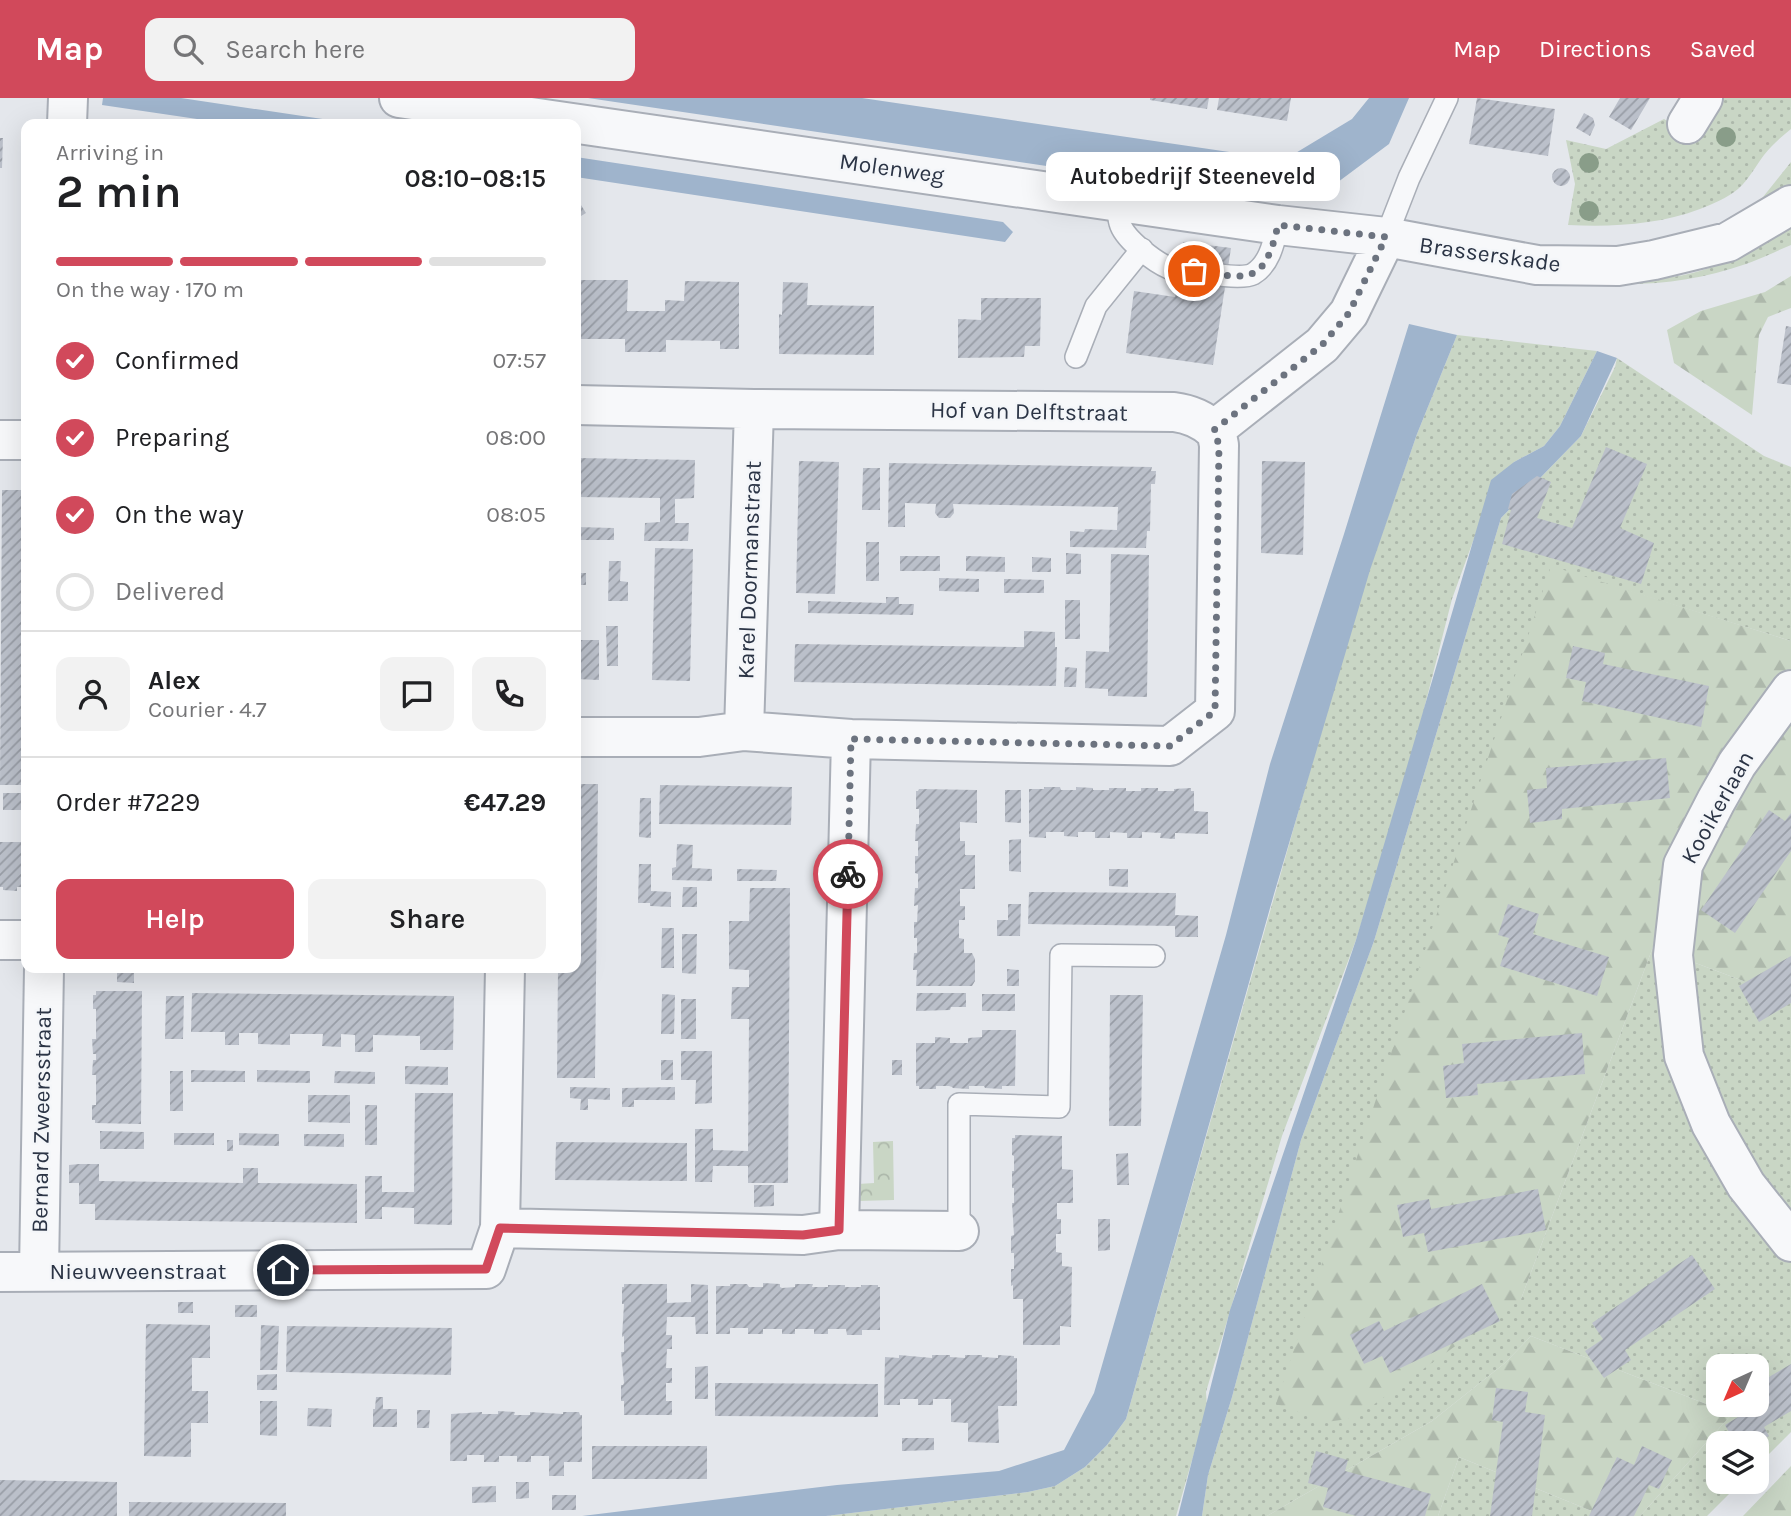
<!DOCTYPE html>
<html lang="en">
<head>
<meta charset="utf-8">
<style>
	:root { --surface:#fff; --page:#f2f2f2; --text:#202124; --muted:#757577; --line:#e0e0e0; --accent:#d1495b }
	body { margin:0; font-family:Karla,sans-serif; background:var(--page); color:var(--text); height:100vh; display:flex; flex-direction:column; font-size:26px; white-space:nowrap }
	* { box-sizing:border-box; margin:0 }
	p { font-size:23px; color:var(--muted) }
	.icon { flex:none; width:38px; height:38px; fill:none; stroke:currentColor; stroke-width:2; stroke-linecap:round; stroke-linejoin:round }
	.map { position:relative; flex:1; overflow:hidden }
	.sheet { position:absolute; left:21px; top:21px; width:560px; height:854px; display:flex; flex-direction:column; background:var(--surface); border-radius:14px; box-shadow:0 7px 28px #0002 }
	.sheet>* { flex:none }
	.needle { width:46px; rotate:224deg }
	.tools { position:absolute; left:1706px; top:1256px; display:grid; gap:14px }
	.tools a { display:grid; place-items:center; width:63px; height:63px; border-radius:14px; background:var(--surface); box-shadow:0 7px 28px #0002; font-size:35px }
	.pin { position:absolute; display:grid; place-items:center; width:60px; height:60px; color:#fff; margin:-30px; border:4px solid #fff; border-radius:50%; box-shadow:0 2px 7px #0007 }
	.courier { position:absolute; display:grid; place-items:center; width:70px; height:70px; margin:-35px; border:5px solid #d1495b; border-radius:50%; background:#fff; color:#222; box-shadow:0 2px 9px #0007 }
	.bubble { position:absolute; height:49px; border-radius:14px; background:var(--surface); box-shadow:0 7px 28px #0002; font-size:23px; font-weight:600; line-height:49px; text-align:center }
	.summary em { font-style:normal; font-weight:600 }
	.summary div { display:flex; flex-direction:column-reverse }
	.summary { display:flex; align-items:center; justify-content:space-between; height:119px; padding:0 35px }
	h1 { font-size:46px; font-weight:600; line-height:52px }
	.bar { display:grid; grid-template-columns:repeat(4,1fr); gap:10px 7px; align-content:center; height:84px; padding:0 35px }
	.bar i { height:9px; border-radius:5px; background:var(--line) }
	.bar .on { background:var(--accent) }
	.bar p { grid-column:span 4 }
	.line { display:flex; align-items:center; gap:18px; padding:0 35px; border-top:2px solid var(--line) }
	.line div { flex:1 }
	.round { display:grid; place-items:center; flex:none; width:74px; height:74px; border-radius:14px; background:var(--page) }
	ol { padding:0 35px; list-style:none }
	li { display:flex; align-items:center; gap:21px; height:77px }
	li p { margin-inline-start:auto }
	li .icon { padding:7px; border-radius:50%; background:var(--accent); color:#fff; stroke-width:4 }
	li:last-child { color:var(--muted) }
	li i { width:38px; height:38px; border:4px solid var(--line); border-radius:50% }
	.cta { display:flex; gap:14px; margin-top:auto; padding:14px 35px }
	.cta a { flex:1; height:80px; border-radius:14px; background:var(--accent); color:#fff; font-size:28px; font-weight:600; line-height:80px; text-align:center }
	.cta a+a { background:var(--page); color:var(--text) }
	header { display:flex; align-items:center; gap:42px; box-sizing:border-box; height:98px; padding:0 35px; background:var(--accent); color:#fff }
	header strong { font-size:33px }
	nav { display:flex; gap:38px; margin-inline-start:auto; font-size:24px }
	.search { width:490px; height:63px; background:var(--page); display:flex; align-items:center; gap:18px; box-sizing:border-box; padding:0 24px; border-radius:14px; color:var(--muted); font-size:26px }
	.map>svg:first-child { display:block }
	.grass { fill:url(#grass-dots); fill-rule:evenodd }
	.forest { fill:url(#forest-firs) }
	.park { fill:url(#park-crowns) }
	.water { fill:#9fb4cc }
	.building { fill:url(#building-hatch) }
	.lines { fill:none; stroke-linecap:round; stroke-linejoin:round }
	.lane-casing { stroke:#a9aeb7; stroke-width:24 }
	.street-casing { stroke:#a9aeb7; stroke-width:42 }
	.lane { stroke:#f7f8fa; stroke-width:21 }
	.street { stroke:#f7f8fa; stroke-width:38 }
	.tree { fill:#899d89 }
	.done { stroke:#6c737f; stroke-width:7; stroke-dasharray:0 12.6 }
	.route { stroke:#d1495b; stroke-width:9 }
	.labels { text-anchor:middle; stroke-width:5; stroke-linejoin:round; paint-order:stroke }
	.street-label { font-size:23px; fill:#2b3445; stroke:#f4f6f9 }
</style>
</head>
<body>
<header>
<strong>Map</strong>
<div class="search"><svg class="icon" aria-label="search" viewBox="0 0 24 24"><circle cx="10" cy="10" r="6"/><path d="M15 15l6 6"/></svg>Search here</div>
<nav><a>Map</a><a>Directions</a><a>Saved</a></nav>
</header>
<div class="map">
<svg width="1791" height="1418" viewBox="0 0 1791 1418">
	<defs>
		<pattern id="grass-dots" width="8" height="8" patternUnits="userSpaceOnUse" patternTransform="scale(1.75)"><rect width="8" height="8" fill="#c9d6c5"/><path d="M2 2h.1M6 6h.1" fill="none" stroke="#adb8ab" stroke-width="1.8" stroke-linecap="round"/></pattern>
		<pattern id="forest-firs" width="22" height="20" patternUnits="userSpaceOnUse" patternTransform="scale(1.75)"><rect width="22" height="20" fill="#c9d6c5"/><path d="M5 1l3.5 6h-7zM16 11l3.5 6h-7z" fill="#adb8ab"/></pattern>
		<pattern id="park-crowns" width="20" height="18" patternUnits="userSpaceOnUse" patternTransform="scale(1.75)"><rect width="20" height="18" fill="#c9d6c5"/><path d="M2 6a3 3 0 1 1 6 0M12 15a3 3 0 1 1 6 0" fill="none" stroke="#adb8ab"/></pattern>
		<pattern id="building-hatch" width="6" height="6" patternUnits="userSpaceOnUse" patternTransform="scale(1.75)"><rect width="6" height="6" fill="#bbc0ca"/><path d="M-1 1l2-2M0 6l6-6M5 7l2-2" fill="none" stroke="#989da6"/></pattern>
	</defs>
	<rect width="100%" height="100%" fill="#e4e7ec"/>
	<path class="grass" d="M1717 0H1791V31C1781 39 1772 47 1764 57 1755 69 1749 81 1738 91 1727 100 1713 106 1700 111 1657 127 1613 129 1568 127L1575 86 1566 42 1606 51 1664 21 1692 38Z
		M1791 64V87L1762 107 1759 104Z
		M1791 128V147C1776 153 1761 161 1746 166 1703 181 1661 187 1616 186 1645 182 1675 181 1703 172 1734 163 1763 144 1791 128Z
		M1457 237 1597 253 1560 328 1544 348 1514 364 1488 402 1452 501 1408 674 1356 842 1282 1038 1206 1294 1207 1310 1176 1418H826L1028 1394 1055 1388 1085 1369 1107 1347 1126 1321 1357 507 1417 336Z
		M1617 260 1764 358 1791 369V543L1551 469 1521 1201 1653 849 1791 901V1334L1757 1368V1346H1718V1384H1741L1707 1418H1640L1732 1316 1531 1238 1505 1265 1432 1323 1267 1418H1202L1208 1377 1232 1299 1301 1042 1374 843 1501 420 1581 338 1615 269ZM1718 1269H1757V1307H1718Z
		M1459 1359 1604 1418H1438Z"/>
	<path class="forest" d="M1791 178V210L1768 219 1759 237 1752 317 1674 265 1667 232 1701 213 1765 194Z
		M1551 468 1791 543V901L1653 849 1521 1201 1355 1320 1326 1324 1276 1306Z
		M1531 1238 1732 1316 1640 1418H1604L1459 1359 1438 1418H1267L1432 1323 1505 1265Z
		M1791 1368V1418H1743Z"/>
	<path class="park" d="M893 1043 894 1102 858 1103V1086L874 1085 873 1044Z"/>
	<path class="water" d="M103 0H181L356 26H231L102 7Z
		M588 0H862L1284 62 1352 21 1369 0H1409L1389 46 1334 87 1299 103 1108 77Z
		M576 59 1003 124 1013 134 1005 144 576 79Z
		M1409 226 1457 237 1417 336 1370 472 1274 796 1126 1321 1107 1347 1085 1369 1055 1388 1028 1394 826 1418H582L837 1387 999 1373 1064 1352 1094 1295 1226 837 1270 666 1344 436Z
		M1597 253 1617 260 1581 338 1501 420 1374 843 1301 1042 1232 1299 1208 1377 1202 1418H1178L1230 1212 1356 842 1491 382 1514 364 1544 348 1560 328Z"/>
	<path class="building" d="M1150 0H1209L1207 11 1150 2Z
		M1219 0H1291L1287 23 1217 12Z
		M1477 0 1555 11 1548 58 1469 46Z
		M1620 0H1650L1631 32 1609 19Z
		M1584 15 1593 20 1595 27 1590 38 1576 30Z
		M0 40H3L2 70H0Z
		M1552 79a9 9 0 1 1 18 0a9 9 0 1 1-18 0Z
		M576 99 586 115 576 121Z
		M1183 144 1231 150 1213 267 1126 255 1134 193 1175 199Z
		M579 182H628L627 213H665V202L684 203 685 183 739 184V251H720V243L666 242V254H625V241H578Z
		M783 184 808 185 807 207 874 208V257L779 256V216L782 217Z
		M981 200H1041L1040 248H1025L1024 259 958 260V221L981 222Z
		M1786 228 1791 229V287L1777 285Z
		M1606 349 1647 366 1620 430 1654 445 1641 486 1502 446 1511 412 1508 411 1512 396 1537 378 1551 384 1537 420 1572 430Z
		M576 360 695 362 694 400 675 401V425H689L688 443H644L645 425 660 424V400L576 399Z
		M799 363 839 364 835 496 796 495Z
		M1262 363 1305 364 1303 457 1261 455Z
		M889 365 1152 369 1151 373H1156L1155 386H1151L1150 433H1147L1146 450 1070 449V433L1084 434 1085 431 1117 432 1118 409 953 406 954 415 950 420H939L935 415 936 406 905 405V429H888Z
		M863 370H880V412H862Z
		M2 392H26V687H0Z
		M576 429 614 430V442H576Z
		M866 444H879V483H866Z
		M655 450 693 451 690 583 652 582Z
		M1066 455 1081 456V476H1066Z
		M1111 456 1149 457 1147 599 1108 598V591L1085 590 1086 553 1109 554Z
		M900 458H940V473H900Z
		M966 458 1005 459V474L966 473Z
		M1032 459 1051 460V474H1032Z
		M609 463H621L620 483 628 484V503H608Z
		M576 475H586V487H576Z
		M939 480 979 481V494L939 493Z
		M1004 481 1044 482V495H1004Z
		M886 499H899V506H914L913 517 808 515V503L886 505Z
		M1065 502H1080V541H1065Z
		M606 528H618V568H607Z
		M1024 533 1055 534V549H1057L1056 588 794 584 795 546 1024 549Z
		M576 542H599V582L576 581Z
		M1573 548 1605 555 1603 566 1709 588 1701 629 1582 603 1586 584 1566 580Z
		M1065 569 1077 570 1076 589H1064Z
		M1666 660 1670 700 1562 711V721L1530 725 1527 692 1547 690 1546 670Z
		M576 686H598L595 980H557L558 870H576Z
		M660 687 792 689 791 727 659 726Z
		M1044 689H1060L1061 692H1076V689L1093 690V692H1109V690H1126V693H1141V690H1158V693H1174V691L1191 690V693H1194V713L1208 714V736L1175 735V741L1160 740 1161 735 1142 734V740H1127V735L1110 734V740H1095V734H1078V739L1064 738V734H1046V740L1029 739V691H1044Z
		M919 691 977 692V725L960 724V743H965V757H975V791H960V808H965V822H959V840L964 841V855H972L975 861V883L972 888H916L917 872H913L914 855H917V840H914V824H917L918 807 914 808 915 790H918V776L915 775V758H918V743H915L916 726H919V711H916V693H918Z
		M1005 692H1021V725L1005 724Z
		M3 695H26V712H3Z
		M640 700H651V740L639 739Z
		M1769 712 1785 723 1791 715V753L1735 835 1701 812Z
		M1021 741V774L1009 773V742Z
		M0 744H26V789H17V793L3 792V789H0Z
		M677 746 693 747 692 770 712 771V783L672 782V770L676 769Z
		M639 766H651V793L671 794V809L650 808V805H638Z
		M737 771 777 772 776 783H737Z
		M1109 771H1128V789L1109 788Z
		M683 789H697V809H682Z
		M750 790H790L788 1085H748V1068H713L712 1084H695V1031H713V1052L748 1053 749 921H731L732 889H749V872L729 871V823H749Z
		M1029 794 1176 795 1175 817 1198 818V839H1175V828L1028 826Z
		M1008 806H1021L1020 838H997V822H1008Z
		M1508 806 1539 816 1533 836 1609 859 1597 898 1500 868 1509 840 1498 837Z
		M662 830H674V870H661Z
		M682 836H697L696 876 682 875Z
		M1791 858V905L1759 924 1739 888Z
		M117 870H134V885L117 884Z
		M1007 871 1019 872V888H1007Z
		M96 893H142L141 1026 95 1025V1022H92V1007H96V977H92L93 962H96V956H93L92 941H96V911H93V897H96Z
		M192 895 454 898 453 952H420V938L373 937V954H355V937L341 936V949L322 948 323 936H290V947L258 946V935H239V947H225V934H191Z
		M917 895H966V909H951L950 912 916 913Z
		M662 896 675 897 674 936H661Z
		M982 896H1015V913H982Z
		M1110 897H1143L1141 1028H1109Z
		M166 898H184L183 941H165Z
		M681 901H696V941H681Z
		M982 932H1016L1015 988H1002V991L985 990 984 988H969V991L953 990 952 989 949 988H936V991H919V988H916V945H935V939L950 940V945H968V940L982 939Z
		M1582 935 1585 976 1477 986 1478 997 1446 1000 1443 968 1464 965 1462 946Z
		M681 953H712V1005L695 1006 696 982H681Z
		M661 962H673V982H661Z
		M892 962H902V977H892Z
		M405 968 448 969V987L405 986Z
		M191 972 245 973V984H191Z
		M257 972 310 973V985L257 984Z
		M170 973H183V1013H170Z
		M335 973 375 974V986L334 985Z
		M570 989 610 990V1002L588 1001V1012H580L581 1001 570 1000Z
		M675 989V1002H634V1009H622V990Z
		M415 995H453L452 1127 414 1126V1110L382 1109V1121H365V1078H382V1094H414Z
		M308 997H350V1025L308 1024Z
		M365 1007H377V1047H365Z
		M100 1033 144 1034V1051H100Z
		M174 1035H214V1047H174Z
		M239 1035 279 1036V1048L239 1047Z
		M304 1036H344V1049L304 1048Z
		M1015 1037 1062 1038V1071L1073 1072V1105H1057V1121H1061V1136H1056V1154L1062 1155V1168L1072 1169 1071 1229 1060 1228V1247H1023V1201H1013V1187L1011 1188V1171H1014V1155H1011V1138L1014 1137 1012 1105H1014V1090H1012V1073H1014V1058L1012 1057V1040H1015Z
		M227 1042H233V1053H227Z
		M556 1044 687 1045V1083L555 1082Z
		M1128 1055 1129 1087H1117L1116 1056Z
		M79 1066H99V1083L243 1085V1070H258V1085L357 1086V1125L95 1122V1106H79V1085H69V1067Z
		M754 1087H774V1108L754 1109Z
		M1538 1091 1546 1132 1428 1154 1424 1135 1403 1139 1397 1107 1429 1101 1431 1111Z
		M1098 1121H1110V1152L1098 1153Z
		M1692 1157 1715 1191 1625 1252 1631 1262 1604 1280 1585 1253 1603 1241 1592 1225Z
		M763 1185 780 1186V1189L782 1190 795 1189V1186H813L812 1189H828V1187H845V1189H861V1187H878V1189H880V1232H862V1237H847L846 1231H828V1236H814V1231H795V1236H782V1231H763V1236H748V1230H730V1236H716V1188H730V1186H747L749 1189H763Z
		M624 1186H667V1205L691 1204V1186L708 1187V1236H696L695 1219H667L666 1237H672V1251H667L666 1270H672V1285H666V1303H672V1317H624V1303H621V1287H623L624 1285 621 1254H624V1238L622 1239 624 1206H622V1189H624Z
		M1482 1186 1500 1223 1390 1275 1382 1258 1364 1266 1350 1237 1379 1223 1384 1233Z
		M178 1204H193V1215H178Z
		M235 1207H257V1219H235Z
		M146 1226 210 1227V1260H192V1293H208V1325H191V1359L144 1358Z
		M261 1227 279 1228 277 1272H260Z
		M287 1228 452 1230 451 1277 286 1274Z
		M899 1257 932 1260V1257H950V1259L965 1260V1257H982V1259L998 1260V1257L1014 1258V1260H1017V1308H998L999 1345 968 1344V1325L951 1324V1301H933V1307H918V1301H900V1307H884L885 1259 899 1260Z
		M1791 1266V1313L1764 1329 1769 1338 1757 1346H1736L1725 1327 1743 1316 1738 1307H1757V1286Z
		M708 1268V1301H695V1269Z
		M277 1276V1292H257V1277Z
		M715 1285 878 1286V1319L715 1318Z
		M1496 1290 1528 1294 1525 1314 1545 1317 1532 1418H1490L1503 1324 1492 1322Z
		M376 1299H383V1311H397V1329H373V1311H375Z
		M260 1303H277V1338L260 1337Z
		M308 1310 332 1311 331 1329 307 1328Z
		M417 1312H430L429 1330H417Z
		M498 1313 515 1314 514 1317H530V1314L563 1316V1314H579L580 1317H582V1364H564V1378H549V1358H531V1364H517V1358H499V1364H484V1357H467V1363H450L451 1316 482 1314V1316H498Z
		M902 1340H934V1352L902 1353Z
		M592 1348H707V1381H592Z
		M1642 1348 1672 1362 1659 1391 1649 1387 1634 1418H1589L1617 1359 1634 1367Z
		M1316 1353 1348 1362 1345 1373 1431 1396 1425 1418H1356L1323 1409 1328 1390 1308 1385Z
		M0 1382 117 1384V1418H0Z
		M516 1384H529V1400L516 1401Z
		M496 1388V1404L472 1405V1389Z
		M552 1397H576V1412H552Z
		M129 1404 286 1405V1418H129Z"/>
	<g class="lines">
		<defs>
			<path id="lane" d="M1117 102C1118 110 1118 118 1120 125 1124 141 1155 164 1169 170 1187 172 1240 183 1253 176 1270 166 1274 143 1278 127
				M1386 139 1409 80 1447 0
				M1076 259 1096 208 1142 151
				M959 1133V1006L1059 1009 1061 857 1154 858"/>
			<path id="street" d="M399 0 1278 127 1386 139 1537 167 1618 168 1654 162 1728 144 1791 107
				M67 26 68 0
				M1687 26 1703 0
				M576 307 754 311 1174 314C1190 316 1202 321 1214 332
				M1214 332 1322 247 1349 215 1386 139
				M0 342H26
				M1791 592 1737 666 1716 703 1683 767 1673 857 1684 958 1711 1026 1746 1087 1791 1144
				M744 633 754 311
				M576 639H699L744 633 851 641 1170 648 1215 613 1219 347 1217 337 1214 332
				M0 842H26
				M500 1130 803 1137 839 1132 959 1133
				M839 1132 851 641
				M39 1173 44 870
				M0 1174 486 1171 500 1130 505 870"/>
		</defs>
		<use href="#lane" class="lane-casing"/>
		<use href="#street" class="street-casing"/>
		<use href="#lane" class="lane"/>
		<use href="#street" class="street"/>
	</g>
	<g class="tree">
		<circle cx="1726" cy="39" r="10"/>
		<circle cx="1589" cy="65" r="10"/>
		<circle cx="1589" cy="113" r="10"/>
	</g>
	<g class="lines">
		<path class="done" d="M848 776 851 641 1170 648 1215 613 1219 347 1214 332 1322 247 1349 215 1386 139 1278 127C1264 189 1248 180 1194 173"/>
		<path class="route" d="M283 1172 486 1171 500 1130 803 1137 839 1132 848 776"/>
	</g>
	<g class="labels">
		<g class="street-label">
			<text transform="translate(892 70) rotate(8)" y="8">Molenweg</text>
			<text transform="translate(1490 156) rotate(8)" y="8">Brasserskade</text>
			<text transform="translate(1029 313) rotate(1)" y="8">Hof van Delftstraat</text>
			<text transform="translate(749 472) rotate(-88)" y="8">Karel Doormanstraat</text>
			<text transform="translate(1717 709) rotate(-61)" y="8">Kooikerlaan</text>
			<text transform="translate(41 1022) rotate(-89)" y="8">Bernard Zweersstraat</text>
			<text x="138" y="1181">Nieuwveenstraat</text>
		</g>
	</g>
</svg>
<div class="tools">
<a><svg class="needle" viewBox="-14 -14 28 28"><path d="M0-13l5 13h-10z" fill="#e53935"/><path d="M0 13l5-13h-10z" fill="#757577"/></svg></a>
<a><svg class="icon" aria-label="layers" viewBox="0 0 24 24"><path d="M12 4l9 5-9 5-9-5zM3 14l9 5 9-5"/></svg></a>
</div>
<div class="pin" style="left:1194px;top:173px;background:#ea580c"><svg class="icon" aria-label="bag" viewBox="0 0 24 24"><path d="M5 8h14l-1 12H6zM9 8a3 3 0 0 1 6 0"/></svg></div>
<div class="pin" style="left:283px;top:1172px;background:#1f2937"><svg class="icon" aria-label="home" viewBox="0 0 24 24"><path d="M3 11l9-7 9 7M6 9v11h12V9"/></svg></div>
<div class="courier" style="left:848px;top:776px"><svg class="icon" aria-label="bike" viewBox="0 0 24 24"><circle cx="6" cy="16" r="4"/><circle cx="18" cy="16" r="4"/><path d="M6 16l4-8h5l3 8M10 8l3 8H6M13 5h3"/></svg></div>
<div class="bubble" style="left:1046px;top:54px;width:294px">Autobedrijf Steeneveld</div>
<section class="sheet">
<div class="summary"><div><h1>2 min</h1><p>Arriving in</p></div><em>08:10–08:15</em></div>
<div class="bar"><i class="on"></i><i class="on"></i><i class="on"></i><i></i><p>On the way · 170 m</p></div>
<ol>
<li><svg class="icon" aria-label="check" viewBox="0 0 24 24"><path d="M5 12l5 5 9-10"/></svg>Confirmed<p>07:57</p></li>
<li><svg class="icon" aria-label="check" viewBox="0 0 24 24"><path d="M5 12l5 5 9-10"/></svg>Preparing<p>08:00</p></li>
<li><svg class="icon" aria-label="check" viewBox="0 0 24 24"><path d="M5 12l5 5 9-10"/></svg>On the way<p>08:05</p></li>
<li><i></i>Delivered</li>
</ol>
<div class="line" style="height:126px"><a class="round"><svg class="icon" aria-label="person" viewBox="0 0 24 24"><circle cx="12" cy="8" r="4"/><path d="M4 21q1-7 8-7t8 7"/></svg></a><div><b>Alex</b><p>Courier · 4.7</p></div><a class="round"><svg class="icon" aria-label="chat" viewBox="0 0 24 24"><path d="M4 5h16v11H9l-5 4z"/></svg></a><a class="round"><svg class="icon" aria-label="phone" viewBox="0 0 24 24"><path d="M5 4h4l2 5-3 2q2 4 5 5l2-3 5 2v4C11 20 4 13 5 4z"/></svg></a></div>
<div class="line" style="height:91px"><div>Order #7229</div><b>€47.29</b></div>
<div class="cta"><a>Help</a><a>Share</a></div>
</section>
</div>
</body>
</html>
